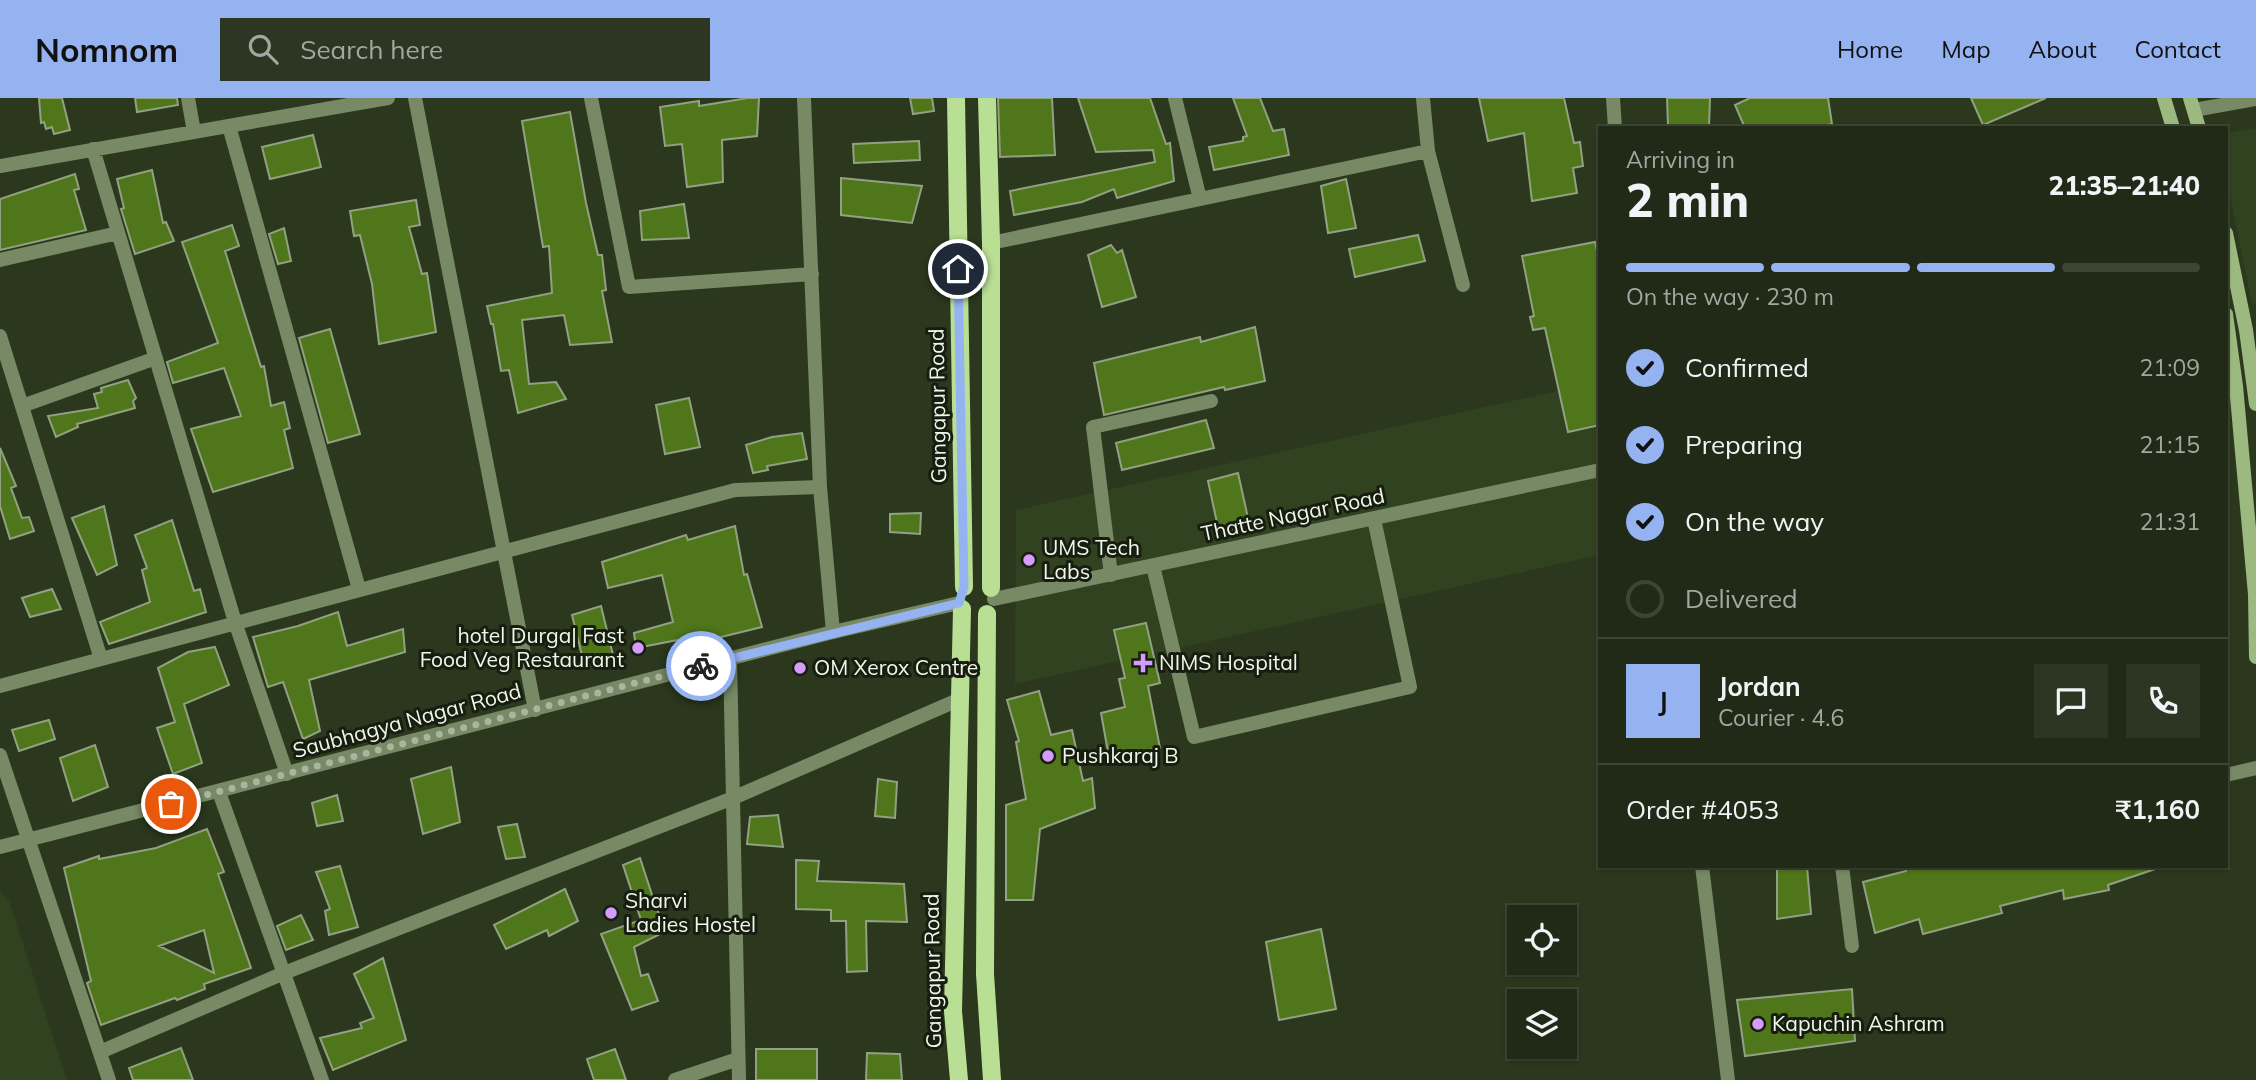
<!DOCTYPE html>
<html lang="en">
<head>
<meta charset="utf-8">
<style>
	:root { --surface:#202a16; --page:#2d3623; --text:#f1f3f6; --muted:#a2a7a1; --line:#3d4635; --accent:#95b2f1 }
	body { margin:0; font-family:Mulish,sans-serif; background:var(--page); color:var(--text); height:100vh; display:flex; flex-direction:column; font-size:26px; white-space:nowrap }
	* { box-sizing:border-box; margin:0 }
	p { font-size:23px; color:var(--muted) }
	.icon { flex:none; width:38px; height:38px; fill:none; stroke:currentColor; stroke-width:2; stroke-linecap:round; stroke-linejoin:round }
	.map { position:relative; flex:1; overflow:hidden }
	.side { position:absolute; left:1598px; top:28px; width:630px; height:742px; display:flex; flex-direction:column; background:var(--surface); border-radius:0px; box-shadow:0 2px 5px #0004,0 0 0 2px var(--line) }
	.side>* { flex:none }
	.controls { position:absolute; left:1507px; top:807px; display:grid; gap:14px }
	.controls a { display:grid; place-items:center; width:70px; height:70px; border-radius:0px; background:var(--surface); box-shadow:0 2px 5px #0004,0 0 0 2px var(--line); font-size:35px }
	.pin { position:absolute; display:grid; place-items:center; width:60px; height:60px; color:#fff; margin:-30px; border:4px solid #fff; border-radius:50%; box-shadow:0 2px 7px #0007 }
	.courier { position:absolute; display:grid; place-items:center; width:70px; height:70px; margin:-35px; border:5px solid #95b2f1; border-radius:50%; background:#fff; color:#222; box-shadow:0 2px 9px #0007 }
	.summary em { font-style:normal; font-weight:800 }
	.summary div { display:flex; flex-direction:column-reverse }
	.summary { display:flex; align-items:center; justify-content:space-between; height:119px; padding:0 28px }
	h1 { font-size:46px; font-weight:800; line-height:52px }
	.bar { display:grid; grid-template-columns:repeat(4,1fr); gap:10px 7px; align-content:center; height:84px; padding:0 28px }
	.bar i { height:9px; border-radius:5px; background:var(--line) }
	.bar .on { background:var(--accent) }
	.bar p { grid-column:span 4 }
	.line { display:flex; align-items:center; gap:18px; padding:0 28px; border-top:2px solid var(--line) }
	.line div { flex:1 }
	.round { display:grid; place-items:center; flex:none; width:74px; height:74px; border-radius:0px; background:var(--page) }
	ol { padding:0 28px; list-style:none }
	li { display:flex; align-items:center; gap:21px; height:77px }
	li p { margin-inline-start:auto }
	li .icon { padding:7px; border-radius:50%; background:var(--accent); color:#111; stroke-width:4 }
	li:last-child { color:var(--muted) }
	li i { width:38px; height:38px; border:4px solid var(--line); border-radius:50% }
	header { display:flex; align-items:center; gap:42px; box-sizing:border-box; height:98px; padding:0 35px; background:var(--accent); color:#111 }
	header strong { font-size:33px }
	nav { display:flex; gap:38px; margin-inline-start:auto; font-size:24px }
	.search { width:490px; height:63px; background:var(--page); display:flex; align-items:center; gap:18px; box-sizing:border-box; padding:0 24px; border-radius:0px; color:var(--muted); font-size:26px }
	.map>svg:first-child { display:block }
	.built { fill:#314220 }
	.building { fill:#4f761b; stroke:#91a182; stroke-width:2; fill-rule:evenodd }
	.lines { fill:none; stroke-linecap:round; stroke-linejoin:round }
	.minor { stroke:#778965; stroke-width:14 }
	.tertiary { stroke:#778965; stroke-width:14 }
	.secondary { stroke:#9cb980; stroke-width:14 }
	.primary { stroke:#b9df94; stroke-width:18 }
	.done { stroke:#aab5a0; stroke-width:7; stroke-dasharray:0 12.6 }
	.route { stroke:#95b2f1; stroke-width:9 }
	.poi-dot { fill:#d49cfc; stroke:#171d11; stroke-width:2.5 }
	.labels { text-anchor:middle; stroke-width:6; stroke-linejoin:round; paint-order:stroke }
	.street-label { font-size:21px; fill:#eff8e7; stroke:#171d11 }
	.poi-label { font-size:21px; fill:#eff8e7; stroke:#171d11; text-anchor:start }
</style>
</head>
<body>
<header>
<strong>Nomnom</strong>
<div class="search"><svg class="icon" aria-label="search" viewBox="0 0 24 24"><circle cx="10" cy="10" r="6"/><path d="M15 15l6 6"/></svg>Search here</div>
<nav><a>Home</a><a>Map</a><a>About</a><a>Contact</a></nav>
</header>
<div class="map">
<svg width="2256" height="982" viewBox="0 0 2256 982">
	<rect width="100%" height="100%" fill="#2b381d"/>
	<path class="built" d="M2256 30V205L2252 206 2226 77V35Z
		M1599 284V457L1015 586 1016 412Z
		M0 794 9 803 67 982H0Z"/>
	<path class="building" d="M39 0H62L70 32 54 36 52 29 46 31 44 24 41 25Z
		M135 0H177L178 7 137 14Z
		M748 0H759L757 38 722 42 723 84 687 89 682 46 665 48 660 9 699 3V8Z
		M910 0H932L934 13 913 16Z
		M998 0H1052L1055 57 1000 59Z
		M1078 0H1150L1166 46 1170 45 1174 83 1117 100 1114 91 1082 104 1014 117 1010 93 1155 64 1153 52 1096 54Z
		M1233 0H1260L1273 33 1284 31 1289 57 1214 72 1209 49 1243 43V39L1247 38Z
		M1479 0H1564L1574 45 1580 44 1583 68 1573 70 1577 95 1532 103 1524 35 1488 43Z
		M1667 0H1710L1709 28H1668Z
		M1750 0H1828L1832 26 1813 30H1745L1735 7Z
		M1971 0H2046L1983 27Z
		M570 14 586 105 598 157H602L606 192 602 193 612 244 570 247 564 217 522 222 529 286 556 284 566 301 518 315 509 272 501 273 493 226H491L487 208 552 195 549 148 543 149 522 23Z
		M313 37 321 69 270 81 262 49Z
		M919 43 920 62 854 65 853 46Z
		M152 72 163 125 166 124 174 143 135 156 121 111 124 110 117 81Z
		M75 76 79 91 74 92 86 132 0 152V101Z
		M841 80 922 88 912 125 841 117Z
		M1346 81 1356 130 1328 135 1321 88Z
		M416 102 420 127 409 129 422 176 427 175 436 234 379 246 372 186 360 137 354 138 350 113Z
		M684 106 689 140 642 142 640 113Z
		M232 127 239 148 225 153 261 269 264 268 271 308 284 304 290 330 284 332 293 370 213 394 191 331 241 318 224 270 173 285 167 264 218 245 182 144Z
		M284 130 291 163 278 166 269 136Z
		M1418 137 1425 163 1355 179 1349 151Z
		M1595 144 1600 167V327L1568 334 1545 230 1533 232 1530 219 1534 218 1522 158Z
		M1111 147 1117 155 1122 152 1136 199 1102 209 1088 157Z
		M1255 229 1265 283 1225 292 1224 289 1104 317 1094 265 1200 239 1201 244Z
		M330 231 360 336 328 345 299 240Z
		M128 282 136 300 133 303 135 310 77 326 78 329 56 339 48 318 98 310 94 296 102 294 101 290Z
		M689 300 700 349 665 356 656 307Z
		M1206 322 1214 350 1122 372 1116 345Z
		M802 335 807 361 767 368 768 372 753 375 746 347 772 339Z
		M0 350 16 388 11 390 22 420 29 419 34 433 10 441 0 408Z
		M1238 375 1250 429 1219 434 1208 383Z
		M104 408 117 467 97 477 72 420Z
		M921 415 920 436 890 434V416Z
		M172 422 194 493 200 491 206 514 109 546 100 524 150 504 142 472 147 470 135 437Z
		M735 428 744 477 747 476 762 529 680 549 678 542 636 550 634 535 673 524 662 477 608 490 602 464 686 437 688 442Z
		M52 491 61 511 30 519 22 500Z
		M601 508 614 561 585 570 572 517Z
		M338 514 347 548 403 531 405 554 309 582 320 633 303 641 283 584 268 589 253 539 298 528Z
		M1146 525 1160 585 1148 588 1160 650 1109 660 1101 615 1125 609 1119 581 1125 580 1114 532Z
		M215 549 229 587 184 606 202 665 173 676 157 630 175 624 158 570 188 554Z
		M1039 593 1051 637 1072 632 1083 683 1092 680 1095 710 1040 731 1033 802H1006V707L1026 701 1016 644 1019 643 1007 602Z
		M49 622 55 641 19 653 12 632Z
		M95 647 108 689 73 703 60 660Z
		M451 669 460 724 423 736 411 681Z
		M878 681 897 684 895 720 875 718Z
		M337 697 343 723 317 728 312 705Z
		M778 717 783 749 747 746 750 719Z
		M517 726 525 759 506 761 498 729Z
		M207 731 224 774 218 776 251 870 204 886 205 891 177 902 175 900 101 927 87 885 91 883 64 770 99 758V761L156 750ZM204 832 214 875 159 848Z
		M640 760 657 812 668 832 634 849 641 878 648 876 658 903 632 912 601 836 641 822 623 767Z
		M796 762 819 763 817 783 904 786 907 824 866 823 867 873 847 874 846 823H831V812L796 811Z
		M340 768 358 829 329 837 325 813 330 811 316 774Z
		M1777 768H1807L1811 816 1777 821Z
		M1905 768H2154L2155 771 2108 787 2109 792 2064 801 2063 792 2000 808 2002 815 1923 836 1919 821 1875 835 1863 784 1906 773Z
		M565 791 578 823 549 838 547 832 506 851 494 827Z
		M301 817 313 842 286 852 277 828Z
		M1321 831 1336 911 1279 922 1266 844Z
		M383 860 406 942 333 972 320 940 362 930 360 925 374 920 354 876Z
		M1852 891 1855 943 1745 958 1737 902Z
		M181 950 193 982H133L129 970Z
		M615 951 626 982H594L587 961Z
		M756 951H817V982H756Z
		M867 955 900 956 902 982H866Z"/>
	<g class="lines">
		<path class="minor" d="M188 0 194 34
			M415 0 535 612
			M591 0 629 189 812 176
			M804 0 820 389
			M1175 0 1200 101
			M1423 0 1428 53 1463 187
			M1613 0 1615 30
			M2194 12 2256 1
			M229 28 359 491
			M93 51 235 524 287 676
			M0 68 388 0
			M991 145 1428 53
			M0 162 118 135
			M0 238 101 561
			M22 308 156 260
			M1153 468 1194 639 1410 589 1374 421
			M1111 477 1093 329 1211 303
			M730 561 739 982
			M0 588 735 392 820 389 833 534
			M2226 677 2256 670
			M219 694 322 982
			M1702 768 1728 982
			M1842 768 1852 848
			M100 954 284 875 733 700 958 602
			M675 982 738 961"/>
		<path class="tertiary" d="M994 501 1600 372
			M0 657 109 982
			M0 749 833 534 959 505"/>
		<path class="secondary" d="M2164 0 2173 30
			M2190 0 2199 30
			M2226 135 2246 232 2256 306
			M2226 216 2236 288 2255 496 2256 559"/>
		<path class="primary" d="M956 0 964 489
			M987 0 991 145V490
			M987 516 985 876 992 982
			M959 982 953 913 962 511"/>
	</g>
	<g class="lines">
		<path class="done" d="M171 706 701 568"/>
		<path class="route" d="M701 568 959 505 964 489 958 171"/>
	</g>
	<g class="poi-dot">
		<circle cx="1029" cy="462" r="7"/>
		<circle cx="638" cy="550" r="7"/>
		<path d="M1139.5 554.5h7v7h7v7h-7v7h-7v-7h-7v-7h7z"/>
		<circle cx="800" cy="570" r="7"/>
		<circle cx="1048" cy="658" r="7"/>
		<circle cx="611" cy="815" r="7"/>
		<circle cx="1758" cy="926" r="7"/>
	</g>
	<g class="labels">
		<g class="street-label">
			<text transform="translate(938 308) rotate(-91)" y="7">Gangapur Road</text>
			<text transform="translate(1293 417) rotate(-12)" y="7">Thatte Nagar Road</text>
			<text transform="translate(407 623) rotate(-15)" y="7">Saubhagya Nagar Road</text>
			<text transform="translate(933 873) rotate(-91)" y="7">Gangapur Road</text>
		</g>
		<g class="poi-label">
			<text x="1043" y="457">UMS Tech<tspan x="1043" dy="24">Labs</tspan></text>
			<text x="624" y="545" text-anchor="end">hotel Durga| Fast<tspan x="624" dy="24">Food Veg Restaurant</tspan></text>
			<text x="1159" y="572">NIMS Hospital</text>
			<text x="814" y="577">OM Xerox Centre</text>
			<text x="1062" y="665">Pushkaraj B</text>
			<text x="625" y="810">Sharvi<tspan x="625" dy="24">Ladies Hostel</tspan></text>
			<text x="1772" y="933">Kapuchin Ashram</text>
		</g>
	</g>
</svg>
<div class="controls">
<a><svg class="icon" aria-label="locate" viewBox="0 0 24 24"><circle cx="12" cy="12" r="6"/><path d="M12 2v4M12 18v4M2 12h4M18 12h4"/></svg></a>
<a><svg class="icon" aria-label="layers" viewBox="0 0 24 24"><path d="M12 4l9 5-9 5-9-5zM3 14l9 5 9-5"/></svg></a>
</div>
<div class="pin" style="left:171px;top:706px;background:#ea580c"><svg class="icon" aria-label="bag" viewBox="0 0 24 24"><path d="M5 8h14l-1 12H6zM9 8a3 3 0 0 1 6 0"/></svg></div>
<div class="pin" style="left:958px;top:171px;background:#1f2937"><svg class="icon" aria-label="home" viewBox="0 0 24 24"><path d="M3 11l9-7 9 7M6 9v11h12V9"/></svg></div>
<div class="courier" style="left:701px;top:568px"><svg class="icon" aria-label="bike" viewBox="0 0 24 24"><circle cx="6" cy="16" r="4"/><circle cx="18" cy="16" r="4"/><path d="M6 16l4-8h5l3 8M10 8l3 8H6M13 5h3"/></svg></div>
<section class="side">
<div class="summary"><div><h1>2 min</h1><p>Arriving in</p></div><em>21:35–21:40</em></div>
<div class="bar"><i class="on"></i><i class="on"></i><i class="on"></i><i></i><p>On the way · 230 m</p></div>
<ol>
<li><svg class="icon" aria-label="check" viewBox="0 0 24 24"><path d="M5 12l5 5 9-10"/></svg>Confirmed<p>21:09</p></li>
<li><svg class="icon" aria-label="check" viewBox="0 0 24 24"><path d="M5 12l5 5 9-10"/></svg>Preparing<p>21:15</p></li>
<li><svg class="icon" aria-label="check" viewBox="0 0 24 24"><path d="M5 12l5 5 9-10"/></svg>On the way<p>21:31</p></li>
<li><i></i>Delivered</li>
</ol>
<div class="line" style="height:126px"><b class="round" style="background:var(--accent);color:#111">J</b><div><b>Jordan</b><p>Courier · 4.6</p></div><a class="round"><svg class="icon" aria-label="chat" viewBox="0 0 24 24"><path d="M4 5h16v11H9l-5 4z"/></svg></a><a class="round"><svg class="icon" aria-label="phone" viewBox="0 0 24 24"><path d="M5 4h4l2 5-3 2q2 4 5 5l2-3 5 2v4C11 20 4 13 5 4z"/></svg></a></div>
<div class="line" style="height:91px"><div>Order #4053</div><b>₹1,160</b></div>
</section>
</div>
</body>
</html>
